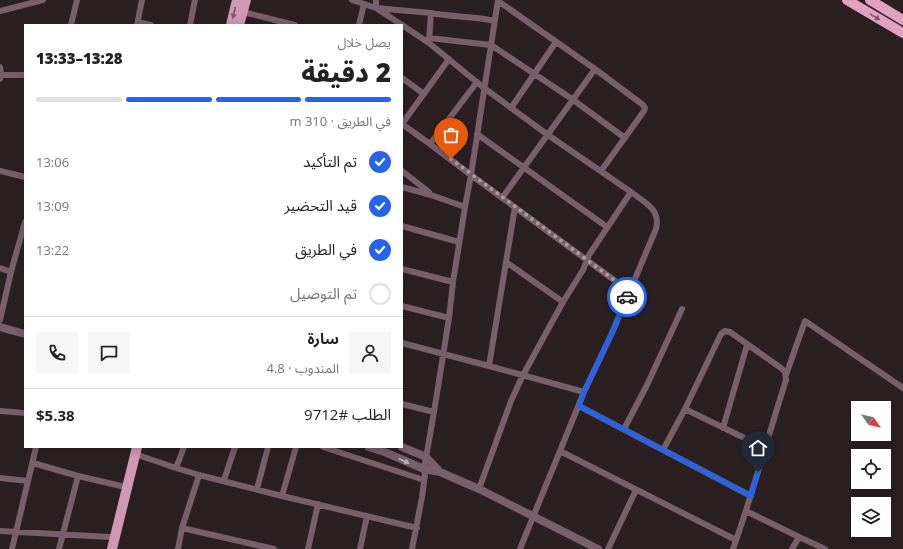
<!DOCTYPE html>
<html lang="ar">
<head>
<meta charset="utf-8">
<style>
	:root { --surface:#fff; --page:#f6f6f6; --text:#222; --muted:#767676; --line:#e0e0e0; --accent:#2563eb }
	body { margin:0; font-family:"Open Sans","Noto Sans Arabic",sans-serif; background:var(--page); color:var(--text); direction:rtl; height:100vh; display:flex; flex-direction:column; font-size:15px; white-space:nowrap }
	* { box-sizing:border-box; margin:0 }
	p { font-size:13px; color:var(--muted) }
	.icon { flex:none; width:22px; height:22px; fill:none; stroke:currentColor; stroke-width:2; stroke-linecap:round; stroke-linejoin:round }
	.map { position:relative; flex:1; overflow:hidden; direction:ltr }
	.side { position:absolute; left:24px; top:24px; width:379px; height:424px; display:flex; flex-direction:column; background:var(--surface); border-radius:0px; box-shadow:0 2px 10px #0003; direction:rtl }
	.side>* { flex:none }
	.needle { width:26px; rotate:124deg }
	.buttons { position:absolute; left:851px; top:401px; display:grid; gap:8px }
	.buttons a { display:grid; place-items:center; width:40px; height:40px; border-radius:0px; background:var(--surface); box-shadow:0 2px 10px #0003; font-size:20px }
	.pin { position:absolute; display:grid; place-items:center; width:34px; height:34px; color:#fff; margin:-41px -17px; border-radius:50% 50% 50% 0; rotate:-45deg; box-shadow:0 0 4px #0007 }
	.pin .icon { rotate:45deg }
	.courier { position:absolute; display:grid; place-items:center; width:40px; height:40px; margin:-20px; border:3px solid #2563eb; border-radius:50%; background:#fff; color:#222; box-shadow:0 1px 5px #0007 }
	.head em { font-style:normal; font-weight:800 }
	.head div { display:flex; flex-direction:column-reverse }
	.head { display:flex; align-items:center; justify-content:space-between; height:68px; padding:0 12px }
	h1 { font-size:26px; font-weight:800; line-height:30px }
	.bar { display:grid; grid-template-columns:repeat(4,1fr); gap:6px 4px; align-content:center; height:48px; padding:0 12px }
	.bar i { height:5px; border-radius:3px; background:var(--line) }
	.bar .selected { background:var(--accent) }
	.bar p { grid-column:span 4 }
	.line { display:flex; align-items:center; gap:10px; padding:0 12px; border-top:1px solid var(--line) }
	.line div { flex:1 }
	.round { display:grid; place-items:center; flex:none; width:42px; height:42px; border-radius:0px; background:var(--page) }
	ol { padding:0 12px; list-style:none }
	li { display:flex; align-items:center; gap:12px; height:44px }
	li p { margin-inline-start:auto }
	li .icon { padding:4px; border-radius:50%; background:var(--accent); color:#fff; stroke-width:4 }
	li:last-child { color:var(--muted) }
	li i { width:22px; height:22px; border:2px solid var(--line); border-radius:50% }
	.map>svg:first-child { display:block }
	.lines { fill:none; stroke-linecap:round; stroke-linejoin:round }
	.minor { stroke:#795e6b; stroke-width:6 }
	.tertiary { stroke:#795e6b; stroke-width:8 }
	.primary { stroke:#cf97b2; stroke-width:10 }
	.trunk { stroke:#e0a2c0; stroke-width:10 }
	.oneway { fill:#785765 }
	.oneway2 { fill:#805c6c }
	.oneway3 { fill:#bcadb2 }
	.done { stroke:#a69d9e; stroke-width:4; stroke-dasharray:0 7.2 }
	.route { stroke:#2563eb; stroke-width:5 }
</style>
</head>
<body>
<div class="map">
<svg width="903" height="549" viewBox="0 0 903 549">
	<rect width="100%" height="100%" fill="#2b2021"/>
	<g class="lines">
		<path class="minor" d="M352 0 376 8 402 25
			M376 0V8L431 13
			M498 1 595 69 643 105 645 108 644 111 601 171
			M0 11 43 0
			M243 12 295 25
			M138 22 151 25
			M71 25 77 0
			M137 25 142 0
			M190 25 195 0
			M359 25 364 4
			M402 25 429 43 484 88 548 135 631 192 589 255 583 270 563 302 523 375 511 401 479 489
			M429 38 491 45 572 99 625 138
			M429 41 431 13C452 17 474 16 495 21
			M0 67 1 74 0 79
			M0 75H25
			M402 78 424 94
			M511 108 556 42
			M402 124 430 144 471 175 629 291
			M402 124 449 59
			M477 134 607 227
			M430 144 477 82
			M0 171 25 177
			M402 171 429 192
			M402 187 431 195 465 207
			M502 198 595 69
			M402 226 459 242
			M506 262 563 302
			M0 268 11 272
			M402 269 453 282
			M402 306 449 318
			M0 320 11 272 25 222
			M402 343 489 366 584 392
			M489 366 515 207
			M786 375 805 321 903 388
			M402 404 434 412
			M579 406 751 496
			M685 409 765 448
			M0 411 25 413
			M723 428 747 345
			M624 429 647 385 682 309
			M323 447 424 480
			M663 450 685 409 721 334 725 331 730 332 781 368 785 372 786 380C768 436 753 493 733 549
			M560 451 736 540
			M135 454 176 468 199 475 282 496 417 528
			M33 463 78 476 121 486
			M176 468 184 447
			M0 478 28 481
			M224 480 235 447
			M257 489 268 447
			M282 496 296 447
			M746 511 799 537
			M182 528 274 549
			M0 531 110 537
			M12 549 36 447
			M59 549 78 476
			M178 549 182 528 199 475
			M308 549 318 504
			M360 549 367 516
			M412 549 422 497 425 475 424 469 434 412 449 318 453 282 465 207 471 175 498 0
			M520 549 584 392 612 333 656 229C661 209 645 203 631 192
			M608 549 636 490
			M792 549 799 537 825 549"/>
		<path class="tertiary" d="M0 327 25 334
			M369 447 387 453 424 469 440 472 479 489 598 549
			M402 447 426 457 440 472"/>
		<path class="primary" d="M231 25 237 0
			M239 25 246 0
			M112 549 137 447"/>
		<path class="trunk" d="M847 0 903 33
			M870 0 903 20"/>
	</g>
	<defs><path id="oneway-solid" d="M-6-.8H1V-3.2L6.5 0L1 3.2V.8H-6Z"/></defs>
	<use class="oneway" href="#oneway-solid" transform="translate(234 13) rotate(103)"/>
	<use class="oneway2" href="#oneway-solid" transform="translate(875 17) rotate(31)"/>
	<use class="oneway3" href="#oneway-solid" transform="translate(404 461) rotate(24)"/>
	<g class="lines">
		<path class="done" d="M451 159 629 291 627 297"/>
		<path class="route" d="M627 297 612 333 584 392 579 406 751 496 758 472"/>
	</g>
</svg>
<div class="buttons">
<a><svg class="needle" viewBox="-14 -14 28 28"><path d="M0-13l5 13h-10z" fill="#e53935"/><path d="M0 13l5-13h-10z" fill="#767676"/></svg></a>
<a><svg class="icon" aria-label="locate" viewBox="0 0 24 24"><circle cx="12" cy="12" r="6"/><path d="M12 2v4M12 18v4M2 12h4M18 12h4"/></svg></a>
<a><svg class="icon" aria-label="layers" viewBox="0 0 24 24"><path d="M12 4l9 5-9 5-9-5zM3 14l9 5 9-5"/></svg></a>
</div>
<div class="pin" style="left:451px;top:159px;background:#ea580c"><svg class="icon" aria-label="bag" viewBox="0 0 24 24"><path d="M5 8h14l-1 12H6zM9 8a3 3 0 0 1 6 0"/></svg></div>
<div class="pin" style="left:758px;top:472px;background:#1f2937"><svg class="icon" aria-label="home" viewBox="0 0 24 24"><path d="M3 11l9-7 9 7M6 9v11h12V9"/></svg></div>
<div class="courier" style="left:627px;top:297px"><svg class="icon" aria-label="car" viewBox="0 0 24 24"><path d="M5 17H2v-5l4-1 3-4h7l3 4 3 1v5h-3M9 17h6M6 11h13"/><circle cx="7" cy="17" r="2"/><circle cx="17" cy="17" r="2"/></svg></div>
<section class="side">
<div class="head"><div><h1>2 دقيقة</h1><p>يصل خلال</p></div><em>13:28–13:33</em></div>
<div class="bar"><i class="selected"></i><i class="selected"></i><i class="selected"></i><i></i><p>في الطريق · 310 m</p></div>
<ol>
<li><svg class="icon" aria-label="check" viewBox="0 0 24 24"><path d="M5 12l5 5 9-10"/></svg>تم التأكيد<p>13:06</p></li>
<li><svg class="icon" aria-label="check" viewBox="0 0 24 24"><path d="M5 12l5 5 9-10"/></svg>قيد التحضير<p>13:09</p></li>
<li><svg class="icon" aria-label="check" viewBox="0 0 24 24"><path d="M5 12l5 5 9-10"/></svg>في الطريق<p>13:22</p></li>
<li><i></i>تم التوصيل</li>
</ol>
<div class="line" style="height:72px"><a class="round"><svg class="icon" aria-label="person" viewBox="0 0 24 24"><circle cx="12" cy="8" r="4"/><path d="M4 21q1-7 8-7t8 7"/></svg></a><div><b>سارة</b><p>المندوب · 4.8</p></div><a class="round"><svg class="icon" aria-label="chat" viewBox="0 0 24 24"><path d="M4 5h16v11H9l-5 4z"/></svg></a><a class="round"><svg class="icon" aria-label="phone" viewBox="0 0 24 24"><path d="M5 4h4l2 5-3 2q2 4 5 5l2-3 5 2v4C11 20 4 13 5 4z"/></svg></a></div>
<div class="line" style="height:52px"><div>الطلب #9712</div><b>$5.38</b></div>
</section>
</div>
</body>
</html>
